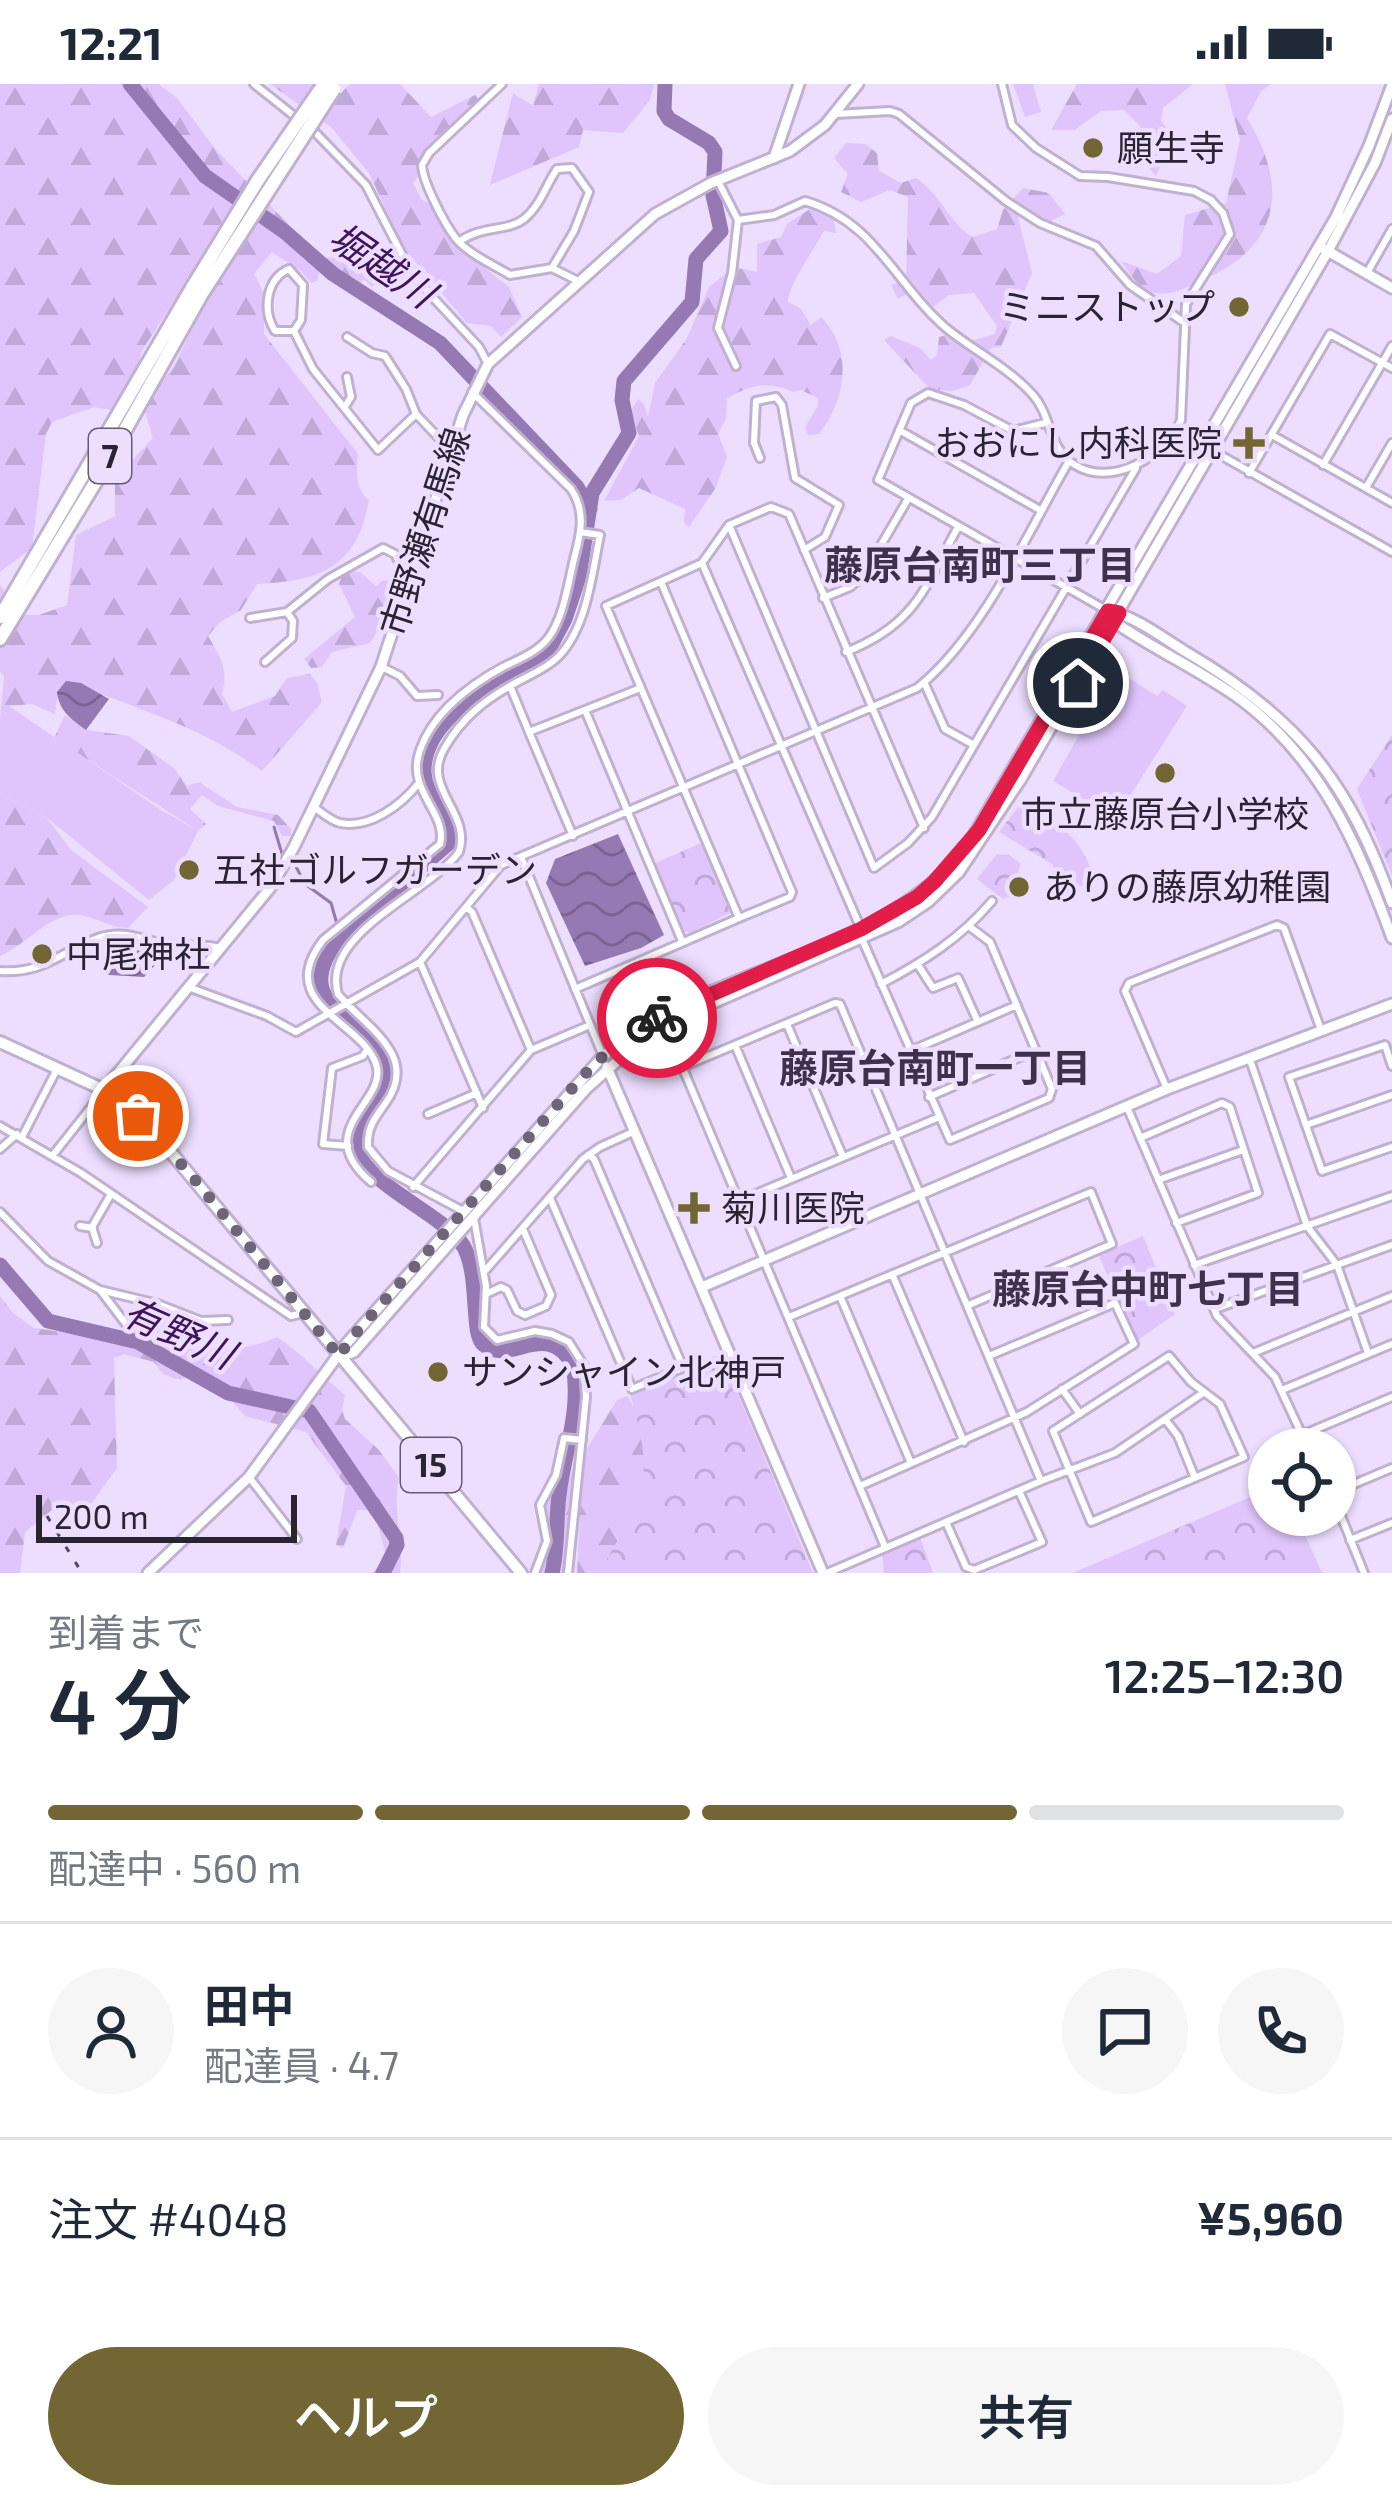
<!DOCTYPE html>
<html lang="ja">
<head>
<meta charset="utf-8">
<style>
	:root { --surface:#fff; --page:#f6f6f7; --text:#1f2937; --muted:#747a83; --line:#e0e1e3; --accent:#726734 }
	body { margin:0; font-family:"Exo 2","Noto Sans JP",sans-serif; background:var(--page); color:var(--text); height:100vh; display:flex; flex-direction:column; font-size:45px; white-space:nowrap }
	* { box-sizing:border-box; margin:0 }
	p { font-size:39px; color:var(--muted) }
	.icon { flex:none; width:66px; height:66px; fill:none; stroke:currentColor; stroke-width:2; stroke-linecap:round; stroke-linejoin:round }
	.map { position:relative; height:1489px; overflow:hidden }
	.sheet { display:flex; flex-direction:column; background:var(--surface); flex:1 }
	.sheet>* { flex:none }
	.controls { position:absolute; left:1248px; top:1344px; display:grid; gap:24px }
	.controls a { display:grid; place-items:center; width:108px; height:108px; border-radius:50%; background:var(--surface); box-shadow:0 3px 9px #0004; font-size:60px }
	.scale { position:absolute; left:36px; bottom:30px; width:261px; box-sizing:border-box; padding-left:12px; border:6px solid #2a2431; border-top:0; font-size:33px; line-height:42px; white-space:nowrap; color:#2a2431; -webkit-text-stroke:9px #eddeff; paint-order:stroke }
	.pin { position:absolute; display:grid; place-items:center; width:102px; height:102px; color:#fff; margin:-51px; border:6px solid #fff; border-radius:50%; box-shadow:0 3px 12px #0007 }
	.courier { position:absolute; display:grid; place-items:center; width:120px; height:120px; margin:-60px; border:9px solid #e11d48; border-radius:50%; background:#fff; color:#222; box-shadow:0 3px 15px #0007 }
	.head em { font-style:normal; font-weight:600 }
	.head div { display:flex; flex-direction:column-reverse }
	.head { display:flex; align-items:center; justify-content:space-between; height:204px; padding:0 48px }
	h1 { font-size:78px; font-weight:600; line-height:90px }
	.bar { display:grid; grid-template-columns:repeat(4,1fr); gap:18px 12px; align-content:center; height:144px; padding:0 48px }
	.bar i { height:15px; border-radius:9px; background:var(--line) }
	.bar .selected { background:var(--accent) }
	.bar p { grid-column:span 4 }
	.line { display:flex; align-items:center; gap:30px; padding:0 48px; border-top:3px solid var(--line) }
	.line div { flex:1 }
	.round { display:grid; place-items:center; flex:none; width:126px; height:126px; border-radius:63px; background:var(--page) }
	.primary-button { display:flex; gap:24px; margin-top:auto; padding:24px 48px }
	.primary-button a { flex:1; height:138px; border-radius:72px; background:var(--accent); color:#fff; font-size:48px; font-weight:600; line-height:138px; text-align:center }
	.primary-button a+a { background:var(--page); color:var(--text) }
	.status { display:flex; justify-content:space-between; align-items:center; height:84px; padding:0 60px; background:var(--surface); direction:ltr }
	.status svg { height:33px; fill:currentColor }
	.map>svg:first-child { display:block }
	.forest { fill:url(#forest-firs) }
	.park { fill:url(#park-crowns) }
	.garden { fill:#dfc5fb }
	.water { fill:url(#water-waves) }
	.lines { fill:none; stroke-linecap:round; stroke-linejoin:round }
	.stream { stroke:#9579b2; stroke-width:3 }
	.river { stroke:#9579b2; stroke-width:15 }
	.street-casing { stroke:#c0b1d1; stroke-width:12 }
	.secondary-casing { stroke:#c0b1d1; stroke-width:15 }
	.primary-casing { stroke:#c0b1d1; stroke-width:16 }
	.highway-casing { stroke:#c0b1d1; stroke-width:18 }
	.street { stroke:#fff; stroke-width:6 }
	.secondary { stroke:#fff; stroke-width:9 }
	.primary { stroke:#fff; stroke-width:10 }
	.highway { stroke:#fff; stroke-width:12 }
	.rail { stroke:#4f4758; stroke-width:3; stroke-dasharray:6 12; stroke-linecap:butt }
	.highway-bridge-casing { stroke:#c0b1d1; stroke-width:18; stroke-linecap:butt }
	.highway-bridge { stroke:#fff; stroke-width:12 }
	.done { stroke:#6e6579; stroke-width:12; stroke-dasharray:0 21.6 }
	.route { stroke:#e11d48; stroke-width:15 }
	.poi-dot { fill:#726734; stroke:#eddeff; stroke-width:4.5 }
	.labels { text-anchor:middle; stroke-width:9; stroke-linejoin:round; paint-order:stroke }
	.shield { fill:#eddeff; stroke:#645c6f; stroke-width:3 }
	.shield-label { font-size:33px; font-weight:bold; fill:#2a2431 }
	.poi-label { font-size:36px; fill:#2a2431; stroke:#eddeff; text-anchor:start }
	.street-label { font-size:36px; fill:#2a2431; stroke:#eddeff }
	.water-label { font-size:39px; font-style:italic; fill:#3e155b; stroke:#eddeff }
	.neighbourhood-label { font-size:39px; font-weight:bold; fill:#3e314b; stroke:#eddeff }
</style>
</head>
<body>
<div class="status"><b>12:21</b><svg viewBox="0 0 49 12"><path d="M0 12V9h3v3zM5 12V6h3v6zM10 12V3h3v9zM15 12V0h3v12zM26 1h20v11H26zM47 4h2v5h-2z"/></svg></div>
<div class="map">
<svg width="1392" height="1489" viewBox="0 0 1392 1489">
	<defs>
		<pattern id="forest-firs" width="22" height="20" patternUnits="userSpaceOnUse" patternTransform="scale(3)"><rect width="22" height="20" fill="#dfc5fb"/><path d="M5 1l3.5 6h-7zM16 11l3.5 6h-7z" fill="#c0a9d8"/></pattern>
		<pattern id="park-crowns" width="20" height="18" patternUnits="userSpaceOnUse" patternTransform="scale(3)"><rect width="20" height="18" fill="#dfc5fb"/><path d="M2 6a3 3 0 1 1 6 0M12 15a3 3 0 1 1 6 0" fill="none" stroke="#c0a9d8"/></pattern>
		<pattern id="water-waves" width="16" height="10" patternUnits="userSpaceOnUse" patternTransform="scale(3)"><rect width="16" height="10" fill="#9579b2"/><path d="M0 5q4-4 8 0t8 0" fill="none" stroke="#7a6391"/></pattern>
	</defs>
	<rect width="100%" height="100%" fill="#eddeff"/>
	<path class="forest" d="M0 0H158L176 13 217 67 321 174C345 173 365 176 377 197L372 203 364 195 357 202 320 185 317 197 311 199 301 187 272 168 254 190 264 209V250L358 370C357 386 354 405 369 416 357 484 320 497 257 500L241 526 220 538 208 552C220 572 229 586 222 610L232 628 275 612 287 594 310 590 317 599 322 618 262 687C204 644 137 624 71 599L57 615 55 630 32 620 10 622 0 633 4 593 0 587V501L22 531H39L67 521 76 451 115 432V395L153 354 145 328 158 301 173 284 207 215 185 200 143 265 136 286 111 326 94 323 52 338 46 350 32 464 0 488Z
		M270 0H320L339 11 350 0H400L431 33 475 11 479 16 413 99 422 116 437 124 453 159 509 203 522 233 501 253 491 242 467 239 403 163 369 89 331 43Z
		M539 0H654L650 16 623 49 583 46 579 63 490 101 513 9 533 22Z
		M1013 0H1033L1041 28 1025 33Z
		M1077 0H1193L1163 24 1161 36 1173 55 1156 92 1137 71 1140 42 1124 26 1101 27 1075 46H1051Z
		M1225 0H1271L1261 7 1247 34C1288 101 1282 160 1207 194 1192 201 1171 213 1154 209 1138 204 1129 189 1121 177L1157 190 1181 172 1185 131 1226 119 1240 56Z
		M846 59 865 60 877 69 879 87 901 99 916 94C943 112 949 140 973 153L997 145 1003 126 1023 104 1049 109 1065 130 1051 137 1033 131 1018 134 1032 189 1001 263 991 264 970 301 953 307 930 305 884 256 891 252 920 264 931 276 937 271 939 253 960 248 970 257 995 250 997 242 974 209 949 211 932 224 913 206 898 215 891 201 906 196 908 113 890 106 861 118 841 108 848 90 834 74Z
		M813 123 833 131 836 149 824 147C814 166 789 199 788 218L800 224 811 241 821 233C854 266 846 315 819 350L808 351 805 343 818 322V314L801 306 793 308C769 296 749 301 727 315L726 335 718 350 727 373 715 405 689 443 684 438 685 425 639 404 621 416 604 417 639 352 630 328 638 315 644 320 648 333 655 299 687 254 709 203 735 183 757 188V160L781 153 787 140Z
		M351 487 360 488 376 502 382 497 395 496 400 502 398 514 370 559 332 568 322 583 311 584 304 575 355 533 339 500 343 490Z
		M65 631 87 646 129 652 175 685 187 702 199 698 237 723 278 731 291 745V752H282L274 737 218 722 202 711 190 725 206 740 198 747 54 654Z
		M0 710 46 733 71 766 148 823 128 844C110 844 97 833 80 831 49 828 27 861 0 872Z
		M0 1212 13 1229 34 1244 70 1249 89 1243 119 1249 147 1237 162 1236 184 1243 188 1263C222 1267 246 1267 277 1253 302 1270 321 1291 345 1311L342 1326 345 1335 379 1366 399 1394C392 1426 404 1456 400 1489H373L387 1473 377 1439 367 1426H357L343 1464 336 1461 346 1402 306 1348 245 1332 220 1302 201 1293 176 1295 163 1290 154 1278 124 1270 114 1274 117 1384 91 1420 52 1426 25 1448 20 1489H0Z
		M627 1312 642 1336 678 1380 612 1489H577L583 1371 617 1316Z
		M576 1374 565 1489H541L552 1448 544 1423 554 1405H566Z"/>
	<path class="park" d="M1392 651V792L1357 705Z
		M1020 720C1063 745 1077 746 1095 795L1067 809 1052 780 999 748Z
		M701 759 731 828 690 849 684 847 653 780Z
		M997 770 1009 771 1021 780 1018 787 1027 793 1011 812 1003 815 977 795Z
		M1143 1152 1175 1230 1135 1258 1099 1171Z
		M721 1270 813 1489H612L604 1481C646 1405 655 1396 630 1310Z
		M1269 1405V1431H1296L1322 1489H1073Z
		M919 1451 933 1489H884L882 1469Z"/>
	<path class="garden" d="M1116 586 1157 612 1163 606 1187 622 1116 734 1053 697Z
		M9 622 161 726 198 747 174 796 149 816 46 733 0 710V633Z"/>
	<path class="water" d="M66 597 81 599 109 615 86 646C71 635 59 627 57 608Z
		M618 750 664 851 641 864 585 882 546 799 555 775Z
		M128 864 146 868 158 878 144 893 109 891 100 886 104 877Z"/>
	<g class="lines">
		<path class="stream" d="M274 743 282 770
			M292 775 305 800 331 819 337 840
			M338 855V848"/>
		<path class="river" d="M130 0 205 92 285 148 333 190 440 259 577 403 590 425
			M0 1181 48 1237 138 1258 228 1309 309 1327 396 1454 397 1461 383 1489
			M552 1489C559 1460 555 1433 560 1404 566 1363 581 1324 573 1281 547 1234 510 1282 484 1261 469 1250 482 1185 460 1157 438 1129 365 1098 358 1067 350 1031 398 1007 384 973 366 928 286 926 338 855L450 758C450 731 425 714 424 688 423 629 507 594 548 567L565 535 579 493 592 409 629 349 622 316 624 297 692 218 696 175 721 147 713 111 715 68 709 59 669 35 664 27 665 0"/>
		<defs>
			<path id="street" d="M254 0 298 35
				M502 0 429 69 422 81C423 99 447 146 460 159 474 173 494 181 510 191L552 184 578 197
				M835 30 890 27 899 30 1006 117 1040 139 1096 162 1130 201 1182 237
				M309 42 366 101 413 192 479 263 487 278
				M718 97 738 136 774 131 805 117C876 138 894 199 946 244 974 267 1009 284 1033 311 1052 332 1048 365 1075 381 1112 404 1166 372 1181 336L1186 220 1230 150 1223 129 1211 116 1194 107 1108 93 1080 92 1036 64 1012 41 1002 0
				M459 158C481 141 507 148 524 135 540 122 546 101 557 85L572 84 589 108 574 147 552 184
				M1367 189 1392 145
				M294 247H275C262 226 266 195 289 185L303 201 301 236 294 247 313 285 378 366 416 330 451 367
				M347 253 372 269 385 272 406 305 416 330
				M736 282 718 244 732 189 738 136
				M344 324 351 313 347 293
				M1045 339 1013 347 964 321 928 309 911 319 878 396 1108 527
				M899 346 1040 426
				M1176 346 1392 468
				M1272 351 1392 419
				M760 374 754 359 756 317 776 313 782 321 795 394 839 421 825 453 804 466
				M1323 381 1392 262
				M1249 389 1330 250 1392 284
				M1367 402 1392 359
				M729 441 874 784 908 759 932 733 1136 384
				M702 479 861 845
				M661 498 792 808 790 813 739 834
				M823 514 850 503 863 492 908 415
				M250 534 287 528
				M846 568C916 540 924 505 958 443
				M265 578 292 554 293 537 287 528 328 495 383 464 395 470 401 482 393 521 400 527
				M382 583 400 592 417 612 438 611
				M924 598 945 645 974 661
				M510 602 529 648
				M585 626 682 857
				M314 723C321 728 331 737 340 739 370 745 401 721 418 700
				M573 752 529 648 638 605
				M521 773 603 972
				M466 823 472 828 531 966
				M862 855 950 1056 1049 1014 1052 1005 990 858 970 843
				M420 878 483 1024
				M918 881 933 904 958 894 978 938
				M0 887C44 890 60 868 98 854 126 844 146 858 173 861 189 863 204 859 221 864
				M881 900C923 878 961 854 992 817
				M188 903 267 932 296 948 420 878 501 781 917 604C981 554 1028 448 1069 377
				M575 905 739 834 606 522 702 479 729 441 771 423 789 430 924 744
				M787 940 843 1073
				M735 961 791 1094
				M910 967 1017 921
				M1250 976 1307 1142 1337 1181 1368 1269
				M1392 982 1385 961 1289 993 1322 1087 1392 1063
				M1167 1005 1125 907 1129 899 1277 841 1284 844 1321 946
				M929 1013 1036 966
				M1127 1023 1217 1232 1275 1293 1302 1351 1392 1313
				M428 1030 477 1009
				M1306 1041 1392 1011
				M0 1042 81 1089 291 1232 303 1229
				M22 1053 56 987
				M1140 1054 1222 1019 1230 1023 1258 1109 1176 1139
				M348 1062 323 1060 332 984 363 972 366 967
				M0 1065 17 1050
				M53 1071 103 1008
				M1158 1096 1243 1066
				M371 1098C309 1045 389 1018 376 980 361 936 273 921 323 856L440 760C448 728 405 707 420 666 433 629 470 601 503 583 519 575 538 568 549 553 564 532 568 499 574 475 581 449 586 428 571 405L472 308
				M413 1103 531 966 590 941
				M550 1114 632 1305 680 1285 682 1281 594 1075 588 1071
				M739 1117 937 1034
				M463 1127 388 1087 368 1063C367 1044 374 1035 385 1020 421 971 365 943 338 910 320 849 428 810 459 768 472 728 421 705 444 665 462 633 487 614 519 597 532 590 547 584 558 573 587 544 592 490 600 451L580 448
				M0 1128 48 1177 100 1206 126 1240
				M474 1134 486 1202 484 1243 497 1256 535 1247 552 1250 569 1258 584 1282 586 1313 568 1489
				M80 1142 93 1144
				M97 1159 92 1143 111 1110
				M1194 1181 1392 1112
				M484 1188 583 1075 600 1063 635 1047
				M892 1190 964 1358
				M100 1206 158 1220 201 1237 228 1236
				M488 1209 501 1203 507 1206 517 1227 525 1231 546 1222 551 1211 523 1145
				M840 1212 911 1379
				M1215 1225 1392 1161
				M789 1233 1091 1108 1112 1160 969 1221
				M1253 1269 1392 1212
				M1169 1272 1191 1298 1220 1320 1244 1373 1091 1438 1053 1347Z
				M1062 1305 1080 1330
				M1282 1306 1392 1260
				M1165 1335 1178 1352 1195 1394
				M249 1393 297 1455
				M1041 1397 1115 1369 1203 1309
				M860 1402 1027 1328 1134 1260 1115 1219 989 1272
				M1335 1408 1392 1384
				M1335 1417 1364 1489
				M946 1438 966 1483 974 1486 1042 1458 1019 1407
				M1350 1456 1392 1439
				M535 1489 547 1457 540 1421 556 1391 564 1354 582 1356
				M827 1489 1041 1397 840 920 835 919 687 981 684 987 885 1463"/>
			<path id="secondary" d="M774 74 799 0
				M1324 165 1392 204
				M1113 528C1139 535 1163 554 1186 568 1297 633 1349 697 1392 819
				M1113 537C1153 565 1200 586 1240 615 1321 675 1359 763 1392 854
				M607 983 823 1489
				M104 1006 270 804 294 763 381 583 463 331 488 280 655 130 711 99 790 67 825 41 858 0
				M702 1203 1167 1005 1392 920
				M340 1273 354 1268 586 1005 631 965 711 920 898 838 928 818 959 788 1021 695 1328 167 1375 79 1392 35
				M148 1489 249 1393 347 1259 603 972C628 953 653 935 681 921 778 875 893 851 965 766L1336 133 1369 62 1392 1"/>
			<path id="primary" d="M0 958 104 1006 149 1042 521 1489"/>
			<path id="highway" d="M0 533 192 204
				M0 555 99 392 201 211"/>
		</defs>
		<use href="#street" class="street-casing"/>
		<use href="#secondary" class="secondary-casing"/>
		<use href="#primary" class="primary-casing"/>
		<use href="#highway" class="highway-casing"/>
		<use href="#street" class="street"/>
		<use href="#secondary" class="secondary"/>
		<use href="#primary" class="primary"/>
		<use href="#highway" class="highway"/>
		<path class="rail" d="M47 1432 82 1489"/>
		<defs>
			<path id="highway-bridge" d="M192 204 258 96 324 0
				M201 211 334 5"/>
		</defs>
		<use href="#highway-bridge" class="highway-bridge-casing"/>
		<use href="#highway-bridge" class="highway-bridge"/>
	</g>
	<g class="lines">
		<path class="done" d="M138 1032 191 1091 340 1273 347 1259 583 992 603 972 657 934"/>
		<path class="route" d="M657 934 861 845 917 813 934 798 979 746 1108 527 1119 529 1078 599"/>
	</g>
	<g class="poi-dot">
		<circle cx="1093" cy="64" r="12"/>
		<circle cx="1239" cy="223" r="12"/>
		<path d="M1243 341h12v12h12v12h-12v12h-12v-12h-12v-12h12z"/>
		<circle cx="1165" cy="689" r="12"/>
		<circle cx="189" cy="786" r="12"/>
		<circle cx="1019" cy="803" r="12"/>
		<circle cx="42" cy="870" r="12"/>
		<path d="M688 1106h12v12h12v12h-12v12h-12v-12h-12v-12h12z"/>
		<circle cx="438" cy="1288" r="12"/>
	</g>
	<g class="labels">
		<g class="shield">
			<rect x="89" y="345" width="42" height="54" rx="9"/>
			<rect x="401" y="1354" width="60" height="54" rx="9"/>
		</g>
		<g class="shield-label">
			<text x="110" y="384">7</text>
			<text x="431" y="1393">15</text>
		</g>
		<g class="poi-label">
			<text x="1117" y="77">願生寺</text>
			<text x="1215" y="236" text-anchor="end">ミニストップ</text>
			<text x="1222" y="372" text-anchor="end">おおにし内科医院</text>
			<text x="1165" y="743" text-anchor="middle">市立藤原台小学校</text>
			<text x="213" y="799">五社ゴルフガーデン</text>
			<text x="1043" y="816">ありの藤原幼稚園</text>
			<text x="66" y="883">中尾神社</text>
			<text x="721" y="1137">菊川医院</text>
			<text x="462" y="1301">サンシャイン北神戸</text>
		</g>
		<g class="street-label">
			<text transform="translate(425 448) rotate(-72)" y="13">市野瀬有馬線</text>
		</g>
		<g class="water-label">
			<text transform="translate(382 181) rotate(34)" y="14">堀越川</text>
			<text transform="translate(179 1249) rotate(24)" y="14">有野川</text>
		</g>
		<g class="neighbourhood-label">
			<text x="980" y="495">藤原台南町三丁目</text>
			<text x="935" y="998">藤原台南町一丁目</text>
			<text x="1148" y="1219">藤原台中町七丁目</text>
		</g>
	</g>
</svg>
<div class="controls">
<a><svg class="icon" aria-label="locate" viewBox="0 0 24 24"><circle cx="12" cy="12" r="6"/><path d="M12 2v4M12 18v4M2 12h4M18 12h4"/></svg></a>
</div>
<div class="scale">200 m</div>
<div class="pin" style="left:138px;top:1032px;background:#ea580c"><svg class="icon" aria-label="bag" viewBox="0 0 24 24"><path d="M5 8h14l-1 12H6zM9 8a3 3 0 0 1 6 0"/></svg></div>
<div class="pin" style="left:1078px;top:599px;background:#1f2937"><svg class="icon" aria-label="home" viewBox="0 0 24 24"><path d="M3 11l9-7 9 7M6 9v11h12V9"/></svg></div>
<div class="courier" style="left:657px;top:934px"><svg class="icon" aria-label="bike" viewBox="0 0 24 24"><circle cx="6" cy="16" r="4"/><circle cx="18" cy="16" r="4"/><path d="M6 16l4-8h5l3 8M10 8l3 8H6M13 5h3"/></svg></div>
</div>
<section class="sheet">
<div class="head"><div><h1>4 分</h1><p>到着まで</p></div><em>12:25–12:30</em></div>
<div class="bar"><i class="selected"></i><i class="selected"></i><i class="selected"></i><i></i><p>配達中 · 560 m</p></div>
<div class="line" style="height:216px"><a class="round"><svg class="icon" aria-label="person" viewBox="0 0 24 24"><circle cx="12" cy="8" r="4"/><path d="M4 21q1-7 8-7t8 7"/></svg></a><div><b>田中</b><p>配達員 · 4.7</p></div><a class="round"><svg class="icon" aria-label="chat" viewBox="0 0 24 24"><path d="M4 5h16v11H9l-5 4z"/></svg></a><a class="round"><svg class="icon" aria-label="phone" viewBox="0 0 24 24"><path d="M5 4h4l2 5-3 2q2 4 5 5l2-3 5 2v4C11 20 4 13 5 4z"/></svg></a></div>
<div class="line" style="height:156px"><div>注文 #4048</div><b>¥5,960</b></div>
<div class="primary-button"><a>ヘルプ</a><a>共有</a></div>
</section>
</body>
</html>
